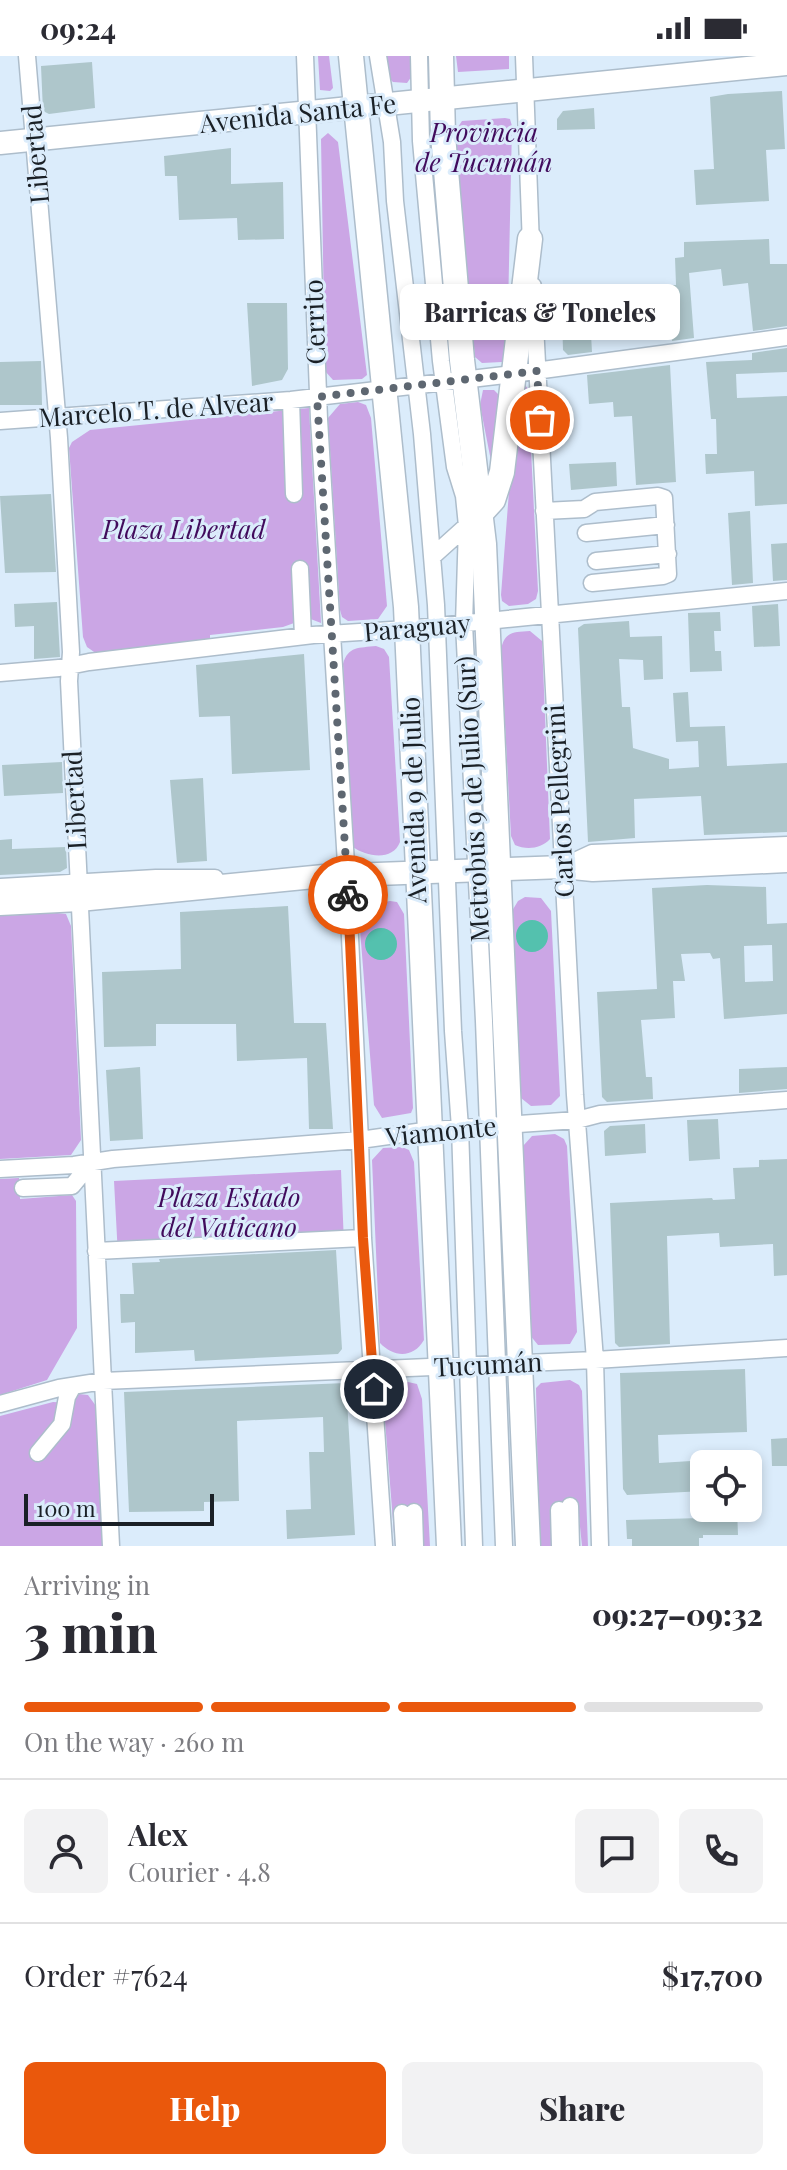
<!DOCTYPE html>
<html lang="en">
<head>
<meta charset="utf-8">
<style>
	:root { --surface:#fff; --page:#f2f2f3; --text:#2b2b33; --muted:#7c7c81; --line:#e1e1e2; --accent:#ea580c }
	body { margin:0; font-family:"Playfair Display",serif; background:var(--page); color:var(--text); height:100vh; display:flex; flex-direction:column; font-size:30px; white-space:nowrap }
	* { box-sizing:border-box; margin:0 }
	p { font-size:26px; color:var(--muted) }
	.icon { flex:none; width:44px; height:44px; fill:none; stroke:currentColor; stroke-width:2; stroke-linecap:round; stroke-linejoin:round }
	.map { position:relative; height:1490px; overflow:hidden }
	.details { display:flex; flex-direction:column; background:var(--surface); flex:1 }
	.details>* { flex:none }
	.controls { position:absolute; left:690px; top:1394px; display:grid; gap:16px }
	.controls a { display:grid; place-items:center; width:72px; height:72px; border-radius:12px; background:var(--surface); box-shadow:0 4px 12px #0003; font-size:40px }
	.scale { position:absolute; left:24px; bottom:20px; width:190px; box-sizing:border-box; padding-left:8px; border:4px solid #1a2026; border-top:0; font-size:22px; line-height:28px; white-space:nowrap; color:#1a2026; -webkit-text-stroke:6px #dbecfb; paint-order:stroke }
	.pin { position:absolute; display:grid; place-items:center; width:68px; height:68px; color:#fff; margin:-34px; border:4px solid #fff; border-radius:50%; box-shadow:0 2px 8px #0007 }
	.courier { position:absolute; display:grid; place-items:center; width:80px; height:80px; margin:-40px; border:6px solid #ea580c; border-radius:50%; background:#fff; color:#222; box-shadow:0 2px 10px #0007 }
	.bubble { position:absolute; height:56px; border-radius:12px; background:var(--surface); box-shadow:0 4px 12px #0003; font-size:26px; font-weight:800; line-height:56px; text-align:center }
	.summary em { font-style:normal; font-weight:800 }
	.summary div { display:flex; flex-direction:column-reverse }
	.summary { display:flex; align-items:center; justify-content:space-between; height:136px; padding:0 24px }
	h1 { font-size:52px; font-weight:800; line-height:60px }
	.bar { display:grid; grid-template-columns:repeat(4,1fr); gap:12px 8px; align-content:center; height:96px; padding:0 24px }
	.bar i { height:10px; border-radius:6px; background:var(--line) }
	.bar .active { background:var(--accent) }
	.bar p { grid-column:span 4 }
	.line { display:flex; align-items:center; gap:20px; padding:0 24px; border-top:2px solid var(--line) }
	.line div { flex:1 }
	.round { display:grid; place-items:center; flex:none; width:84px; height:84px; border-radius:12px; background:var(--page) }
	.cta { display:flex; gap:16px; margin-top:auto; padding:16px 24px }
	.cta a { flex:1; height:92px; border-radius:12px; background:var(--accent); color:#fff; font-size:32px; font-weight:800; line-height:92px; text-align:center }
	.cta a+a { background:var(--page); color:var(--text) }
	.status { display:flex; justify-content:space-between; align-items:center; height:56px; padding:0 40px; background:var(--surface); direction:ltr }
	.status svg { height:22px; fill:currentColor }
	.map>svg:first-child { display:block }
	.green { fill:#cba6e5 }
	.water { fill:#54c1ae }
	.building { fill:#aec6cb; fill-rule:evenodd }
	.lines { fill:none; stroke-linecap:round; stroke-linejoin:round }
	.minor-casing { stroke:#adbdcb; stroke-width:19 }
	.major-casing { stroke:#adbdcb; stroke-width:25 }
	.highway-casing { stroke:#adbdcb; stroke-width:27 }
	.minor { stroke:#fff; stroke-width:16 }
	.major { stroke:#fff; stroke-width:22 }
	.highway { stroke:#fff; stroke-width:24 }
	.done { stroke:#5e6771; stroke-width:8; stroke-dasharray:0 14.4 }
	.route { stroke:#ea580c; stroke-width:10 }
	.labels { text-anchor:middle; stroke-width:6; stroke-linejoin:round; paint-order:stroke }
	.street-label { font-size:26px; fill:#1a2026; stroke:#dbecfb }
	.park-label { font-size:26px; font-style:italic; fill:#410b5c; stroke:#dbecfb }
</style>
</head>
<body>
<div class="status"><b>09:24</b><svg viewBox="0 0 49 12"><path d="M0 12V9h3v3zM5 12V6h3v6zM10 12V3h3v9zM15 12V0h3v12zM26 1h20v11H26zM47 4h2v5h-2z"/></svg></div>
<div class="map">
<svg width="787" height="1490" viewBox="0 0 787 1490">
	<rect width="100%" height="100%" fill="#dbecfb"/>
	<path class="green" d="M318 0H329L333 32 330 35 320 34Z
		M382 0H414V17L407 27 393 26 383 16Z
		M456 0H509V13L458 16Z
		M505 62 510 63 512 70 507 300 502 306 482 307 475 301 455 88 456 74 462 65Z
		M328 77 338 86 367 319 362 323 333 324 325 315 321 83Z
		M525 329 528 333 538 535 536 543 528 548 509 550 502 545 501 539 517 332Z
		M483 334H494L501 341 492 410 480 349Z
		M358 346 366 349 371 362 387 550 378 563 348 565 342 561 340 554 328 362 340 348Z
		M309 352 321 567 308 562 283 571 210 579V586L97 598 87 591 83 581 69 392 72 386 90 374Z
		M530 575 542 585 550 783C541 793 526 794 515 789L511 780 501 594C504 576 513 576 530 575Z
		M376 590 384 593 389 601 400 786C393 805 367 801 353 791L343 608C348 590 359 592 376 590Z
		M525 841 541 842 551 855 560 1040 551 1049 531 1050 521 1042 512 855 518 845Z
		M390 845 397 846 404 858 413 1052 411 1057 382 1062 374 1049 359 861 362 850Z
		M57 857 66 858 71 870 81 1084 71 1099 0 1103V860Z
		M555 1078 564 1083 567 1090 577 1276 570 1288 538 1289 529 1278 523 1090 532 1080Z
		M402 1091 409 1094 414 1106 424 1284C413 1303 393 1301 380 1287L372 1104 383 1092Z
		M341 1114 344 1188 118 1200 114 1125Z
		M19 1122 20 1143 72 1139 76 1145 77 1272 47 1324 0 1339V1123Z
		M570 1324 579 1329 582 1335 588 1490H582L578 1451 553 1453 554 1490H539L536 1332 541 1327Z
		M408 1326 417 1328 422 1343 430 1490H395L383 1340C388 1328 396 1327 408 1326Z
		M79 1338 88 1339 96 1350 103 1490H0V1360L53 1346 72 1347Z"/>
	<path class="water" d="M516 880a16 16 0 1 1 32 0a16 16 0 1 1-32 0Z
		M365 888a16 16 0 1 1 32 0a16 16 0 1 1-32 0Z"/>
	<path class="building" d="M92 6 95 52 49 58 43 55 41 10Z
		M782 35 785 93 766 94 769 145 696 149 694 114 714 113 710 41 728 38Z
		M594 52 595 73 557 74V63L563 55Z
		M231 92V128L283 126 284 183 238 184 237 162 179 164 177 120H165L164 100Z
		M769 183 770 208H787V270L753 275 748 227 723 230 721 213 689 217 694 282 672 285 668 229H676L675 202 684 201V186Z
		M247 247H287L288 313 282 324 252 330Z
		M562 261H590L592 296 568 299 563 294Z
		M787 292V316L736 318 737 342 787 340V448L755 450 754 415 706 418 705 398H717L716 363H711L706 306 752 304V297Z
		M41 305 42 349H0V306Z
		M670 309 676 426 636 429 632 360 614 361 613 346 589 348 587 319Z
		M616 406 617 430 571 434 569 408Z
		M51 438 56 516 5 517 0 440Z
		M750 455 753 527 732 529 728 457Z
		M787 487V524L773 525 771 488Z
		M57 546 60 601 34 603V570L15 571 14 548Z
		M778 548 780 590 754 591 752 550Z
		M720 556 721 575H714L715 595H721L722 615 690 616 688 557Z
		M629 565 630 581 662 580 663 623 644 624 643 604 619 603 622 651H630L633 692 669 703V713L699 711 698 685 676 686 673 637 688 636 690 671 725 670 727 710 787 707V776L704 779 701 740 634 743 635 782 588 786 578 572 584 568Z
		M304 598 310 714 232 718 230 660 199 661 196 609Z
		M62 706 63 737 4 740 2 709Z
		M203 722 207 805 177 807 170 724Z
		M12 783V793L66 791 67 812 60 816 0 819V784Z
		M707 829 766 831 767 868 787 867V958L724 963 720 902 713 903 710 897 681 898 685 925H673L675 962 641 964 646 1021H652L653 1043 607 1046 602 1041 597 936 657 933 652 832ZM772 889 773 925 745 926 744 890Z
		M288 850 294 967H326L333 1073H309L307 1002 237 1005 236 968H156V990L104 991 102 916 181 913 180 856Z
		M140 1011 143 1083 110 1085 106 1014Z
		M787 1011V1033L739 1037V1013Z
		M718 1063 720 1103 689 1105 687 1064Z
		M645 1068 646 1097 605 1100 604 1075 610 1070Z
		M787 1103V1219L774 1220 773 1188 720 1191 719 1177 667 1180 670 1288 619 1291 615 1287 610 1147 712 1142 713 1144 735 1143 733 1112 759 1111V1104Z
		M336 1194 342 1293 338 1298 195 1305 194 1294 135 1297V1266L121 1267 120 1238H134L132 1207 160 1206 159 1203Z
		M745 1313 747 1376 658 1379 659 1407 691 1405V1416H704V1435L627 1439 623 1433 620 1317Z
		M346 1327 355 1479 287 1483 286 1454 311 1453 309 1396H324L323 1361 237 1365 239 1445 204 1446V1455L129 1456 124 1336Z
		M787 1382V1410H772L771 1383Z
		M702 1452H737L738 1479H703V1482H699V1490H632V1483H627L626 1464 702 1462Z"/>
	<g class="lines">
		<defs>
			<path id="minor" d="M27 0 59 382 71 596 69 625 111 1490
				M305 0 319 363 348 841 360 1084 363 1182 384 1490
				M378 0 392 86 395 145 422 378 436 549 453 975 460 1072 474 1490
				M419 0 421 85 441 305 455 411 464 440 467 470 464 568 484 965 504 1490
				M524 0 531 190
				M533 230 575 1039 595 1304 600 1490
				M291 344 294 438
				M0 365 291 344 513 318 787 281
				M544 455 584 453 595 446 658 440 664 442 668 518 663 520 592 527
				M586 477 666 469
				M432 501 472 465
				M596 505 668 498
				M300 513 303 580
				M0 617 59 612 89 606 313 579 407 573 787 535
				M564 810 592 797 787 789
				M0 831 156 822H215
				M0 1113 74 1109 113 1103 360 1084 431 1074 577 1064 600 1058 787 1044
				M23 1132 72 1130 92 1106
				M96 1195 363 1182
				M0 1348 59 1332 103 1325 595 1304 787 1292
				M38 1397 62 1368 67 1341 73 1330
				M570 1450 571 1490
				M559 1454 560 1490
				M414 1456 415 1490
				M402 1457 404 1490"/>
			<path id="major" d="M0 87 787 8
				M0 848 79 844 324 820 563 811 593 814 787 805"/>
			<path id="highway" d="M351 0 406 551 449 1490
				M441 0 443 79 462 304 484 488 528 1490
				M482 456 493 444 502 416 530 183"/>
		</defs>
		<use href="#minor" class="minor-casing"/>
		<use href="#major" class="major-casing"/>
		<use href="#highway" class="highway-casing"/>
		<use href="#minor" class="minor"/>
		<use href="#major" class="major"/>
		<use href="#highway" class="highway"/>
	</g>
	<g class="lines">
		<path class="done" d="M348 839 317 341 537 315 540 364"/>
		<path class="route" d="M348 839 363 1182 374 1333"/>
	</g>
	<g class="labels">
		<g class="street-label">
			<text transform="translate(298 58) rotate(-6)" y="9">Avenida Santa Fe</text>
			<text transform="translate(36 98) rotate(-95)" y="9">Libertad</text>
			<text transform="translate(315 266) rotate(-92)" y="9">Cerrito</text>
			<text transform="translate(156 354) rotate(-4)" y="9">Marcelo T. de Alvear</text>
			<text transform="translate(417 572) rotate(-5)" y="9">Paraguay</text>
			<text transform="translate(473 743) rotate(-93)" y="9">Metrobús 9 de Julio (Sur)</text>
			<text transform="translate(75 744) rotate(-93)" y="9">Libertad</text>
			<text transform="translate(414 744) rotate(-92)" y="9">Avenida 9 de Julio</text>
			<text transform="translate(560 745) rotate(-93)" y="9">Carlos Pellegrini</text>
			<text transform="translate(441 1076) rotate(-6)" y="9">Viamonte</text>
			<text transform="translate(488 1309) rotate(-3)" y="9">Tucumán</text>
		</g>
		<g class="park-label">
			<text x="484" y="86">Provincia<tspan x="484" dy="30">de Tucumán</tspan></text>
			<text x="184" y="483">Plaza Libertad</text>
			<text x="229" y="1151">Plaza Estado<tspan x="229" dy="30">del Vaticano</tspan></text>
		</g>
	</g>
</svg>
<div class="controls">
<a><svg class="icon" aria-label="locate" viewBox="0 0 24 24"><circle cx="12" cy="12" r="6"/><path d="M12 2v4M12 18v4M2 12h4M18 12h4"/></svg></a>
</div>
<div class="scale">100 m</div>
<div class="pin" style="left:540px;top:364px;background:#ea580c"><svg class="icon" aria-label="bag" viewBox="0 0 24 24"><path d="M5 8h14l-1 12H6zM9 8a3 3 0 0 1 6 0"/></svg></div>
<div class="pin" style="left:374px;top:1333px;background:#1f2937"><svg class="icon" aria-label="home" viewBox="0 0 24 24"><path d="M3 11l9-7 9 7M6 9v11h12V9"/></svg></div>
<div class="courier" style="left:348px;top:839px"><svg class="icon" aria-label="bike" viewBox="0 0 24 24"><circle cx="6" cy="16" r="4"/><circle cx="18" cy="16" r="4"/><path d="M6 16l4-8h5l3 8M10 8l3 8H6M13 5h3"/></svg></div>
<div class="bubble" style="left:400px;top:228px;width:280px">Barricas &amp; Toneles</div>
</div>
<section class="details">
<div class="summary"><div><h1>3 min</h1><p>Arriving in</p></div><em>09:27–09:32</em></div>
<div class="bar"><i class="active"></i><i class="active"></i><i class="active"></i><i></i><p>On the way · 260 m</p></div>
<div class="line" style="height:144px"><a class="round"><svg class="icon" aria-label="person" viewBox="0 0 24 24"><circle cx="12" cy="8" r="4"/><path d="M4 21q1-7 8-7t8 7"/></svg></a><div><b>Alex</b><p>Courier · 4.8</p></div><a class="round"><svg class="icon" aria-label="chat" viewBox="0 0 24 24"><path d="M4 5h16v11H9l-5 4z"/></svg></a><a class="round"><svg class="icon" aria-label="phone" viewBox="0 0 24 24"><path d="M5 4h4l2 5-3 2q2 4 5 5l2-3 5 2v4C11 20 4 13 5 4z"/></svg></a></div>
<div class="line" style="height:104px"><div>Order #7624</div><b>$17,700</b></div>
<div class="cta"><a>Help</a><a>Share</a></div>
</section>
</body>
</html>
